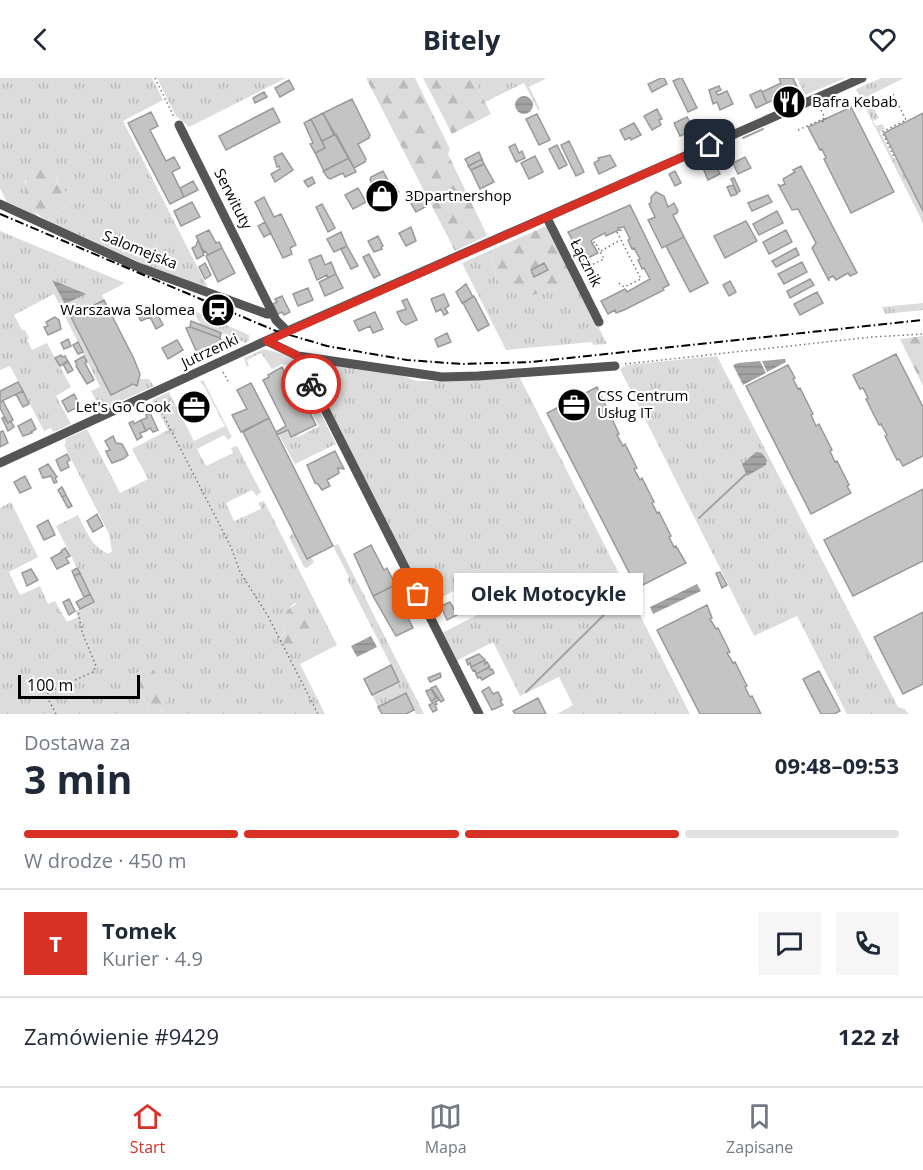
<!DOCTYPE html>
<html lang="pl">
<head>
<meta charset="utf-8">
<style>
	:root { --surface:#fff; --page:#f6f6f7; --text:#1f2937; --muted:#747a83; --line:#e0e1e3; --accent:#d93025 }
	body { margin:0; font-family:"Open Sans",sans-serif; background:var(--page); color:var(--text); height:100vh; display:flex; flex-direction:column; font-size:22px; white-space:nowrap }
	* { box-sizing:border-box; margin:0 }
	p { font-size:20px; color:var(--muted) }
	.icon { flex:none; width:33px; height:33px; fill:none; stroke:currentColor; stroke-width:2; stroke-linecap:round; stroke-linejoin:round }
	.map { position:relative; height:636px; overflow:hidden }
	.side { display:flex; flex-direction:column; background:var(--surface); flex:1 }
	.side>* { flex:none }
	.scale { position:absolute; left:18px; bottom:15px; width:122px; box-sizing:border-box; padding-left:6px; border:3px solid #000; border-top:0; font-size:16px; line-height:21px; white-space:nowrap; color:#000; -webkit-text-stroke:4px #fff; paint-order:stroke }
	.pin { position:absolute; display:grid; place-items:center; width:51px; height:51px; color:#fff; margin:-26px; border-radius:12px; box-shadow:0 3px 9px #0006 }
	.courier { position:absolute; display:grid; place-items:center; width:60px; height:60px; margin:-30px; border:4px solid #d93025; border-radius:50%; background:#fff; color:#222; box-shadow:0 2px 8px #0007 }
	.bubble { position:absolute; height:42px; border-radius:0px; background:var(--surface); box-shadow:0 2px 4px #0004; font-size:20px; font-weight:700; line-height:42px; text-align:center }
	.head em { font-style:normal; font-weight:700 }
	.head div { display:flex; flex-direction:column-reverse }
	.head { display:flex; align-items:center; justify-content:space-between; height:102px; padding:0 24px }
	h1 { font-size:39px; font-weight:700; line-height:45px }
	.bar { display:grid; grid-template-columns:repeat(4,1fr); gap:9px 6px; align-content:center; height:72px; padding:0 24px }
	.bar i { height:8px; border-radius:4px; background:var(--line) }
	.bar .selected { background:var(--accent) }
	.bar p { grid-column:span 4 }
	.line { display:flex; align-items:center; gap:15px; padding:0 24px; border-top:2px solid var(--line) }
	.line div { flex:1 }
	.round { display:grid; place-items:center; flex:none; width:63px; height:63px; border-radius:0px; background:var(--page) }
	header { display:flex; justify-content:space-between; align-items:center; height:78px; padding:0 24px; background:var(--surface); font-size:27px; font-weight:700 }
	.tab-bar { display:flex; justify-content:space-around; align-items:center; height:84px; border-top:2px solid var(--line); background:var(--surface); font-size:16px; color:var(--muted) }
	.tab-bar a { display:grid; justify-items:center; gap:3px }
	.tab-bar .selected { color:var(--accent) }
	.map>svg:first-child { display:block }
	.grass { fill:url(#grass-tufts); fill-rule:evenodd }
	.forest { fill:url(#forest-firs) }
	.water { fill:url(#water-rules) }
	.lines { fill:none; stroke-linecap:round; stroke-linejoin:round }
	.stream { stroke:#a3a3a3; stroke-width:2 }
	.building { fill:#c4c4c4; stroke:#999; stroke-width:1.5 }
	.path { stroke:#777; stroke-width:1.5; stroke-dasharray:1.5 3; stroke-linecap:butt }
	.minor { stroke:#555; stroke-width:9 }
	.rail { stroke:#000; stroke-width:2; stroke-dasharray:9 3 1.5 3; stroke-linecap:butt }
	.done { stroke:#595959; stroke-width:6; stroke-dasharray:0 10.8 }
	.route { stroke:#d93025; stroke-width:8 }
	.labels { text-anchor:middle; stroke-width:4.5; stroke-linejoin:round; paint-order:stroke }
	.poi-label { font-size:15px; fill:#000; stroke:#fff; text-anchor:start }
	.street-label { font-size:15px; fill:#000; stroke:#fff }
</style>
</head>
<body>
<header><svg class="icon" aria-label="back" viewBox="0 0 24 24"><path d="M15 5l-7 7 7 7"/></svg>Bitely<svg class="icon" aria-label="heart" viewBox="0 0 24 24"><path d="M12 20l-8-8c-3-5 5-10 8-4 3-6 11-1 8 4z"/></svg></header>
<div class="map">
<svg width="923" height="636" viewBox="0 0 923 636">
	<defs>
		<pattern id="grass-tufts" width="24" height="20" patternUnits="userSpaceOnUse" patternTransform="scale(1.5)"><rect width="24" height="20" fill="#dcdcdc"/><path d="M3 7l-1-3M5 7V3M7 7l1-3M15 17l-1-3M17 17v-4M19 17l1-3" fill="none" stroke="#bbb"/></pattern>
		<pattern id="forest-firs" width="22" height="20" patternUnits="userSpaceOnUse" patternTransform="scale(1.5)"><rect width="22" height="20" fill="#dcdcdc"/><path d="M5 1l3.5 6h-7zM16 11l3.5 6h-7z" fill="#bbb"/></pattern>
		<pattern id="water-rules" width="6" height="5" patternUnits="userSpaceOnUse" patternTransform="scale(1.5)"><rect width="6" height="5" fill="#a3a3a3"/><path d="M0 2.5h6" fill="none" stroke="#8b8b8b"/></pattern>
	</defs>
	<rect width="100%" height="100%" fill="#fff"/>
	<path class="grass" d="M0 0H152L163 22 123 43 208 210 165 196 48 143 54 136 70 127 71 120 58 106 57 99 25 102V112L38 139 7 124 0 110Z
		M157 0H286L189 49 176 38Z
		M473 0H547L529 9 540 31 538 32 524 5 485 24Z
		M797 0H846L805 17Z
		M881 0H904L868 18 871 24 867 26 870 31 873 29 879 40 873 43 876 48 882 46 885 51 880 54 893 80 896 79 923 133V145L856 11Z
		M0 153 125 205 102 217 104 222 72 239 111 317 133 306 137 307 139 301H149L154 308 101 332 91 313 100 309 54 216 14 237 22 252H25L29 260 27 262 32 272 47 265 71 309 56 318 71 346 53 354 51 350 44 353 10 288 0 292Z
		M489 173 497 201 530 218 576 204 607 266 593 267 592 264 506 272 462 185Z
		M923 225V232L885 236 882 229Z
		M192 232 249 257V262L246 265 201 247Z
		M264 271 292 278 336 366 295 386 279 357 287 353 291 360 297 357 298 359 319 348 288 288 282 286 272 291 261 275 247 282 249 288 247 289 244 280Z
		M717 278 898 629 905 631 908 636H847L797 538 754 558 620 291 627 287Z
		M327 285 399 296 416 303H462L520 300 690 636H557L573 627 559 599 520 618 493 564 456 583 442 555 479 536 464 508 427 526 312 299 314 293Z
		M203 302 232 359 228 362 224 357 197 371 206 388 233 375 231 370 237 368 261 414 257 418 252 412 226 425 234 443 261 431 259 425 264 423 337 567 300 586 325 636H160L163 631 148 590 132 597 151 636H0V430L11 424 38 479 9 494 20 517 40 508 48 526 55 523 67 544 78 539 75 533 94 524 56 448 78 437C86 453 92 469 109 476L112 473 109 456 64 367 66 365 65 361 87 351 120 415 148 401 132 371 168 352 152 322 169 314 194 363 225 348 204 308 200 304ZM295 525C313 542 313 544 309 568L298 573 281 561 285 553C281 544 286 530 295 525Z
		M294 454 307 480 311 479 314 484 307 490 304 489 289 459Z
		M338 466 424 636H416L405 616 378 629 372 617 399 603 347 501 349 499 333 468Z"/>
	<path class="forest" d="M366 0H415L450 71 448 76 487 157 486 158 455 173Z
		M423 0H473L491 36 452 56Z
		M42 88 51 89 55 94 58 106 71 120 70 127 54 136 48 143C27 133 12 98 42 88Z
		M546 148 576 204 530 218 511 215 497 201 489 173Z
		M923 258V308L900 261Z
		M305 524C312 548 328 571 288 575L281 561 285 554C279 537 289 526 305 524Z
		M148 590 154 592 168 620 160 636H151L132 597Z"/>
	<path class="water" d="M515 27a9 9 0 1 1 18 0a9 9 0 1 1-18 0Z
		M52 202 84 215 86 216 65 226Z
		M785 281 786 284 767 294 762 283Z
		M760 283 766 295 743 307 733 287 738 285Z
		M756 374 762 375 767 382 766 387 747 398 742 386Z
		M697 506 701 513 653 536 650 529Z
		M371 558 377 569 357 579 351 568Z"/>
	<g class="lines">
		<path class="stream" d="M743 60 763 51
			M717 71 733 65
			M692 83 708 75
			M699 440 746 396
			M526 614 622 519"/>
	</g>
	<path class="building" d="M661 0H664L667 6 652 14 648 6Z
		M680 0H682L697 30 688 34 673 3Z
		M779 0H793L798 11 767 25 762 14 781 5Z
		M289 2 294 11 280 19 275 10Z
		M719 8 721 12 716 14 718 17 727 13 733 26 720 32 717 24 713 26 709 12Z
		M761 12 767 25 756 30 750 17Z
		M264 14 267 19 255 25 253 20Z
		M352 21 370 57 369 60 358 66 366 81 365 84 354 90 323 35Z
		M851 29 894 114 851 135 824 81 826 80 822 71 820 72 808 49Z
		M273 30 280 44 226 72 219 58Z
		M657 31 662 41 659 42 661 47 652 52 644 38Z
		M151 34 158 48 150 52 166 83 174 79 180 90 172 94 184 119 170 126 128 45Z
		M323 35 334 57 322 63 311 41Z
		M923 35V133L884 55Z
		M537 36 550 62 539 67 526 41Z
		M687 39 694 52 680 58 674 45Z
		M311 41 325 70 315 75 310 66 313 65 304 45Z
		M634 45 641 57 631 62 630 59 625 62 620 52Z
		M336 56 349 80 324 93 316 77 317 74 325 70 322 63Z
		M569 63 584 94 576 98 561 67Z
		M515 66 519 75 522 73 525 80 516 84 509 69Z
		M557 67 567 87 559 91 549 71Z
		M479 74 482 81 469 88 465 81Z
		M282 75 293 92 275 104 271 96 280 91 279 88 277 89 274 79Z
		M610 77 616 88 599 96 594 85 599 82 598 80Z
		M535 78 543 94 529 101 521 85Z
		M745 79 751 90 738 96 733 85Z
		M349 80 356 94 345 99 343 95 330 101 328 100 323 93Z
		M482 81 484 86 471 92 468 88Z
		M714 84 720 96 708 102 703 90Z
		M484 86 494 104 480 111 471 92Z
		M801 88 857 195 850 198 848 195 836 202 833 198 829 200V203L812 170 816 165 798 131 792 132 778 106 780 108 785 106 783 101 795 94 793 92Z
		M383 93 391 108 394 106 399 114 395 117 396 120 391 122 390 120 379 125 370 101 371 99Z
		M675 93 681 105 675 108 669 96Z
		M312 99 315 105 308 109 304 103Z
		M734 100 740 113 737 115 731 101Z
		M193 103 198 112 184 119 180 110Z
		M733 107 737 116 731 118 727 109Z
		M358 110 366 124 353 131 345 117Z
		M656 114 664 118 668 129 674 125 678 133 677 135 673 137 684 159 662 170 648 142 655 139 649 126 651 125V119Z
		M416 115 417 118 420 116 427 128 416 134 409 122 414 119 413 117Z
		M768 117 772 124 752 133 748 125Z
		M264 119 274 139 281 136 296 167 290 170 292 176 283 180 255 124Z
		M192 124 200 139 181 148 174 133Z
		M322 126 335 150 328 154 316 129Z
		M630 127 669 207 663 210 664 212 624 232 616 235 615 232 608 236 601 223 625 211 627 214 650 201 644 190 642 191 639 184 638 182 640 181 634 170 632 171 628 162 630 161 624 149 618 150 619 152 606 158 605 155 593 161 591 163 598 175 584 182 568 154Z
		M777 133 783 145 759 157 753 146Z
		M746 143 757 163 725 180 714 158Z
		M265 144 271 155 264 159 258 148Z
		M411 149 416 163 406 168 399 155Z
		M209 152 216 165 219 164 222 170 208 177 205 173 204 174 196 158Z
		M786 152 792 164 769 176 763 164Z
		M341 154 347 168 334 174 327 161Z
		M378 158 383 168 381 169 382 171 374 174 368 163Z
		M684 159 708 205 690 214 666 168Z
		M198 162 204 177 197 181 192 170 196 168Z
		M347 168 358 188 351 191 341 171Z
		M222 170 235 195 218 204 206 178Z
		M796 170 799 177 776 189 772 183Z
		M369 176 380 197 374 200 363 179Z
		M321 177 325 187 331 184 336 196 328 200 327 197 317 202 309 182Z
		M802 184 807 194 784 206 778 196Z
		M205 185 211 197 205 201 199 189Z
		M544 185 548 192 534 199 531 192Z
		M336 196 343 210 325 218 319 204Z
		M810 201 814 207 790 220 787 213Z
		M730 203 736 214 729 218 723 207Z
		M466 206 473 219 462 225 456 214Z
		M308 210 313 222 298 228 293 216Z
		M817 214 823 225 800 237 794 226Z
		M444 216 449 228 445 230 448 235 444 237 441 231 436 234 431 221Z
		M282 218 290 234 284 237 282 234 278 236 273 226 277 224 275 221Z
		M474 218 489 247 478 253 463 225Z
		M407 221 417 242 406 247 401 243 397 234 406 231 402 223Z
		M104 222 134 281 140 296 137 308 133 306 111 317 71 239Z
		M153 228 163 247 156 251 150 239 141 243 137 236Z
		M375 234 383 251 373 255 370 248 359 253 354 243Z
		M55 239 59 242 61 251 48 257 44 249 48 248 46 244Z
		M191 243 221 255 220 260 190 249Z
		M190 249 220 260 222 264 197 275 186 250Z
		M447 255 451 264 438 269 435 261Z
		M68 261 71 268 64 271 61 265Z
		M177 262 183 272 168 281 162 270Z
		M78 264 83 274 78 276 73 267Z
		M896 276 923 329V378L903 388 899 381 897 382 885 358 887 357 881 346 879 347 866 321 868 320 863 310 860 311 853 297Z
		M61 277 62 279 65 278 68 284 60 288 55 280Z
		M84 278 87 284 85 285 94 302 87 306 76 288 77 287 75 283Z
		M68 283 73 292 68 295 63 286Z
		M788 287 795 300 793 301 798 311 800 310 813 336 811 337 816 348 819 346 832 372 830 373 835 384 837 383 849 407 847 408 851 415 811 436 746 308Z
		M282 289 304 333 308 331 316 347 291 359 288 352 277 357 276 354 286 348 263 302 269 299 268 297Z
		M18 304 23 313 0 324V313Z
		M251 305 269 340 241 354 232 337 247 331 237 312Z
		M597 309 619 356 617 357 623 368 625 366 637 390 634 391 640 402 642 400 654 424 652 425 657 435 659 434 671 458 669 459 674 469 676 468 686 485 637 510 547 335Z
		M23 313 29 326 23 329 16 316Z
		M74 316 80 328 68 334 62 323Z
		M196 321H198L205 336 190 340 186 331 188 330 186 325Z
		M3 323 13 342 8 345 0 330V324Z
		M150 335 158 352 153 354 150 350 146 353 141 342 147 340 146 337Z
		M4 339 8 345 11 343 14 349 8 353 2 340Z
		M269 340 333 468 307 481 243 354Z
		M31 341 36 351 31 354 32 355 23 358 18 348Z
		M141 342 146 353 140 355 142 359 137 362 129 345 133 343 134 346Z
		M3 353 8 365 0 369V354Z
		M113 358 116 365 122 366 128 377 123 381 112 385 108 378 106 373 110 372 105 363Z
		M335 373 344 391 338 390 339 395 327 402 330 408 322 412 318 406 315 405 307 387Z
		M67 376 70 382 67 384 69 389 61 393 56 382Z
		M48 386 57 399 55 400 57 404 54 405 51 398 43 400 39 391Z
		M25 398 31 410 20 415 14 404Z
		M62 409 66 417 62 419 58 412Z
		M923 411V483L853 518 824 462Z
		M66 417 72 428 68 430 62 419Z
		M97 436 103 448 93 454 87 443Z
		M48 442 55 457 44 462 37 448Z
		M371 467 384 492 387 490 393 502 397 500 399 505 373 518 354 476Z
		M65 470 70 478 66 480 69 485 57 491 51 480 62 474 61 473Z
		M77 490 80 495 74 498 72 493Z
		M31 491 38 502 27 508 22 495Z
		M720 494 727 507 722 510 716 495Z
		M80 495 90 516 84 519 74 498Z
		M399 505 402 511 398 512 404 524 401 526 413 550 396 558 373 518Z
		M90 516 94 524 80 531 76 524Z
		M69 521 75 533 69 537 63 524Z
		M450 524 457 537 447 542 441 528Z
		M707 527 712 540 710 541 716 551 718 550 730 574 727 575 733 585 735 584 747 608 745 609 750 619 752 618 761 636H700L657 552Z
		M923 534V606L903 616 874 559Z
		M479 576 485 582 471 589 470 585 468 587 466 582Z
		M485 582V586L487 584 490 589 476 596 475 592 473 593 471 589Z
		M391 587 399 604 372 617 364 601Z
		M489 589 490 592 492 591 494 595 482 602 480 599 478 600 476 596Z
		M819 593 840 633 834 636H821L803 601Z
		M440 595 441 599 430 604 428 600Z
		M436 608 444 622 441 624 431 610Z
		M489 609 493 616 498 614 502 622 500 623 503 627 492 632 482 613Z
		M431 611 436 620 431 623 426 613Z
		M406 615 414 632 406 636H382L378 629Z
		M437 619 439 622 435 624 437 626 435 627 437 632 433 634 429 627 433 625 431 623Z
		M538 620 546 636H515L513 633Z"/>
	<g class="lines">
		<path class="path" d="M155 0 174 39
			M893 16 906 42 882 54 894 79
			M819 28 826 42 822 44
			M798 52 825 40
			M601 173 620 162
			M589 188 604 181 595 164 592 165
			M619 205 624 209 641 201 617 154 621 152 619 149
			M625 286 872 259 923 256
			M223 294 228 303
			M156 323 231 469 240 494 268 538 318 636
			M56 636 47 619 48 614 93 594 96 588 82 554 78 532"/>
		<path class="minor" d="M179 47 276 242 287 253
			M0 126 138 189 267 236H273
			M547 140 599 244
			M267 263 298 278 479 636
			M298 278 442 299 478 298 615 288
			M0 385 283 255 862 0"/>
		<path class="rail" d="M0 136 276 253 327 268 407 282 462 286 532 284 923 242"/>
	</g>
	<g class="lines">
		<path class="done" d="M311 306 418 516"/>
		<path class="route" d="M311 306 298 278 267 263 710 67"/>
	</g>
	<defs>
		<symbol id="restaurant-disc" viewBox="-11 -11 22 22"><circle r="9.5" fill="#000" stroke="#fff"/><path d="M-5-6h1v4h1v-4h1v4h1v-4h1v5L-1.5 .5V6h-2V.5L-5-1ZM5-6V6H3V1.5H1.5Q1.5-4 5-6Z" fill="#fff"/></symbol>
		<symbol id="shop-disc" viewBox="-11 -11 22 22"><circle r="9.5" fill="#000" stroke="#fff"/><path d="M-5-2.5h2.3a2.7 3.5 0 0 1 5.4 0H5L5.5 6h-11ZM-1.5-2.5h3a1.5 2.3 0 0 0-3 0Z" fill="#fff"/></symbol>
		<symbol id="station-disc" viewBox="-11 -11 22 22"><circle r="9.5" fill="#000" stroke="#fff"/><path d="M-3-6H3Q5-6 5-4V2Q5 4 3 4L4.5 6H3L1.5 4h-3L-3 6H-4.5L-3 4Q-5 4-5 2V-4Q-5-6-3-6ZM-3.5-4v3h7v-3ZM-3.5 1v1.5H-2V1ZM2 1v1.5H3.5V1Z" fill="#fff"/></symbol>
		<symbol id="office-disc" viewBox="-11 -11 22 22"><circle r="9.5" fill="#000" stroke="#fff"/><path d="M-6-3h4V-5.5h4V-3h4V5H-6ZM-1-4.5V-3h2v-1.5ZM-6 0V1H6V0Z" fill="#fff"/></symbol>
	</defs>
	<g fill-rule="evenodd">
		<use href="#restaurant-disc" x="770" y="5" width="38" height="38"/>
		<use href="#shop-disc" x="363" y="99" width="38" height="38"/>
		<use href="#station-disc" x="199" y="213" width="38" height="38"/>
		<use href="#office-disc" x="555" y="308" width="38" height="38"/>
		<use href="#office-disc" x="175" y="310" width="38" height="38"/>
	</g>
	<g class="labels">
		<g class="poi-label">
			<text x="812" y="29">Bafra Kebab</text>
			<text x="405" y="123">3Dpartnershop</text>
			<text x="195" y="237" text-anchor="end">Warszawa Salomea</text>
			<text x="597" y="323">CSS Centrum<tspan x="597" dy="17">Usług IT</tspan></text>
			<text x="171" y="334" text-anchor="end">Let's Go Cook</text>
		</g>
		<g class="street-label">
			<text transform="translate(233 121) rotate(63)" y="5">Serwituty</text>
			<text transform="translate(140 172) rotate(22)" y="5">Salomejska</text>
			<text transform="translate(586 185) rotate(63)" y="5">Łącznik</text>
			<text transform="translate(210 273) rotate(-25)" y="5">Jutrzenki</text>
		</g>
	</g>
</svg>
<div class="scale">100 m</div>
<div class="pin" style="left:418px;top:516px;background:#ea580c"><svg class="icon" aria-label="bag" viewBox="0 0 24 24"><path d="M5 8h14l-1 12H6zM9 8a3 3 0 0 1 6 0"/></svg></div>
<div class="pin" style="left:710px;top:67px;background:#1f2937"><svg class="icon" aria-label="home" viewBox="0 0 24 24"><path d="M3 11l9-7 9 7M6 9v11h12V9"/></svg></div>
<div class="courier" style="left:311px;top:306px"><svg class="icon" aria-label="bike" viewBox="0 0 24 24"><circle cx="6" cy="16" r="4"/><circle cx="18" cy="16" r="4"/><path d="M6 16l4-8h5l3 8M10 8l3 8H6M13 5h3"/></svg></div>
<div class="bubble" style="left:454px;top:495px;width:189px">Olek Motocykle</div>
</div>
<section class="side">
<div class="head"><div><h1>3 min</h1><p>Dostawa za</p></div><em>09:48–09:53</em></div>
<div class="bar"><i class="selected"></i><i class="selected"></i><i class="selected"></i><i></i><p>W drodze · 450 m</p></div>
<div class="line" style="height:108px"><b class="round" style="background:var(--accent);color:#fff">T</b><div><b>Tomek</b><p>Kurier · 4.9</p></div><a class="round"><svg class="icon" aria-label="chat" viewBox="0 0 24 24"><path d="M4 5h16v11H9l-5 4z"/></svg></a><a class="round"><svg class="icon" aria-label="phone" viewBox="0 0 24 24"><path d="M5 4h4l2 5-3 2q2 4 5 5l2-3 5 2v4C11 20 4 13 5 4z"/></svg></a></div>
<div class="line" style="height:78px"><div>Zamówienie #9429</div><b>122 zł</b></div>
</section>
<nav class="tab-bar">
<a class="selected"><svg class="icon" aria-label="home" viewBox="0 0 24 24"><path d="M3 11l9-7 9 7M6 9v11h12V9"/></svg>Start</a>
<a><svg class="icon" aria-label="map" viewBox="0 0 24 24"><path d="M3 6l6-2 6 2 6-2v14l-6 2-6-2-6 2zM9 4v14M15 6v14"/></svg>Mapa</a>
<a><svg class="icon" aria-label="saved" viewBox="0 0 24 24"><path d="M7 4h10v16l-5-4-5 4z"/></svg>Zapisane</a>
</nav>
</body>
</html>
